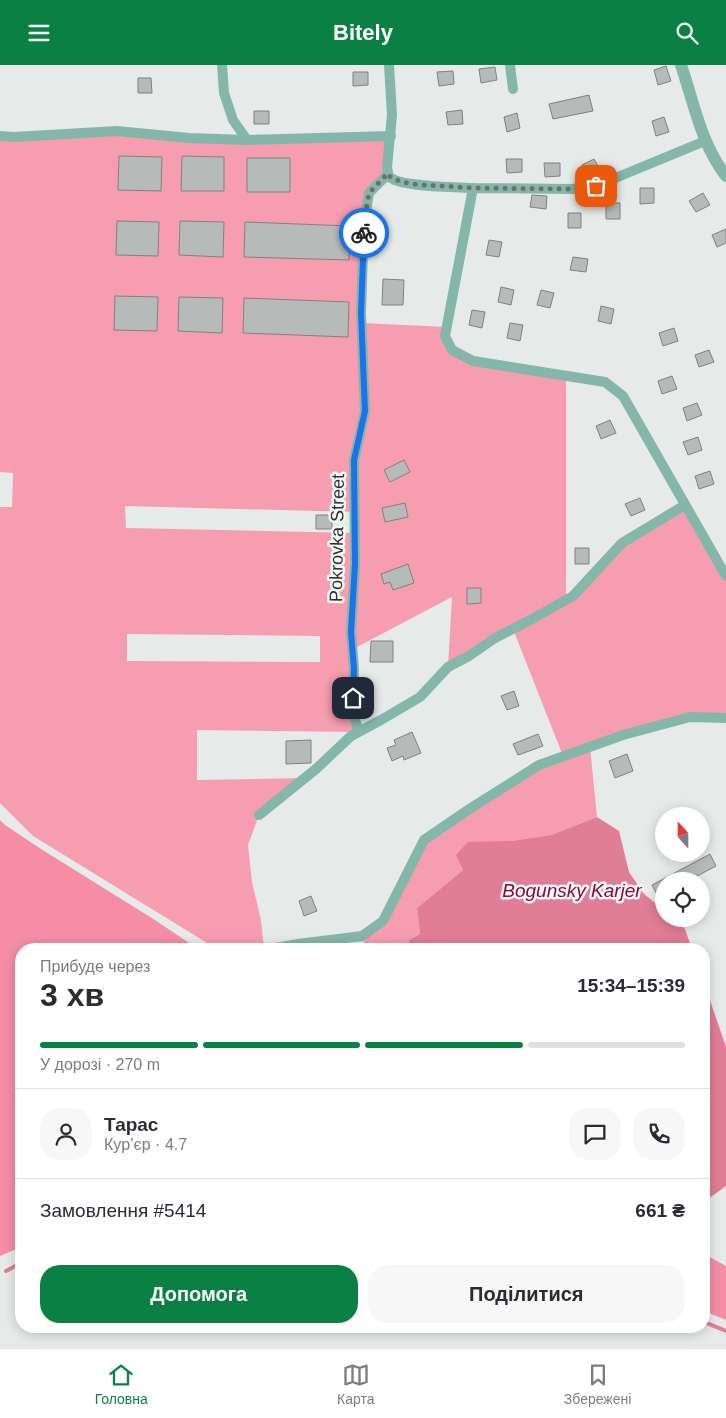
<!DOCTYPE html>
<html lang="uk">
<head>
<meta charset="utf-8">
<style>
	:root { --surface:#fff; --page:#f7f7f7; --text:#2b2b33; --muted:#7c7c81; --line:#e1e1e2; --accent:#0b8043 }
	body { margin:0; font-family:Arial,sans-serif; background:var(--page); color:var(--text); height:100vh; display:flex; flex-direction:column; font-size:19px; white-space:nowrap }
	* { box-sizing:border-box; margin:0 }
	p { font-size:16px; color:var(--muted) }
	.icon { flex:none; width:28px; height:28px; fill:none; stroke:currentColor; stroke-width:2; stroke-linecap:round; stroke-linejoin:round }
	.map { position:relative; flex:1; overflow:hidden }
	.sheet { position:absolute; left:15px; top:878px; width:695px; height:390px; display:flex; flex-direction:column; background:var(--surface); border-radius:20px; box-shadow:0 2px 12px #0003 }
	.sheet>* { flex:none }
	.needle { width:32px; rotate:339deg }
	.controls { position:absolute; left:655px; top:742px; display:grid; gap:10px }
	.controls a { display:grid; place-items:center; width:55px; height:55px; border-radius:50%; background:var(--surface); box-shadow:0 2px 12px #0003; font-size:25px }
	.pin { position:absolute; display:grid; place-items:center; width:42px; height:42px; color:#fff; margin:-21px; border-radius:10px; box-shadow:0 2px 8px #0006 }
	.courier { position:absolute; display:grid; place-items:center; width:50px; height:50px; margin:-25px; border:4px solid #1a73e8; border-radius:50%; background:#fff; color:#222; box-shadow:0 1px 6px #0007 }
	.overview em { font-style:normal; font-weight:600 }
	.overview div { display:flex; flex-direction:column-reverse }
	.overview { display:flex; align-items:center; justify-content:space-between; height:85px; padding:0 25px }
	h1 { font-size:32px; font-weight:600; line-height:38px }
	.bar { display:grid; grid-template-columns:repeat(4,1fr); gap:8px 5px; align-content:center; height:60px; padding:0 25px }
	.bar i { height:6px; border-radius:4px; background:var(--line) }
	.bar .active { background:var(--accent) }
	.bar p { grid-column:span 4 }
	.line { display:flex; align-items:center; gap:12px; padding:0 25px; border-top:1px solid var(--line) }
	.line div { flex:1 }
	.round { display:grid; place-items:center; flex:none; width:52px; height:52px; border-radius:20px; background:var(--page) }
	.primary-button { display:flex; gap:10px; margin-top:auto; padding:10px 25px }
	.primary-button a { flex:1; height:58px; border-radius:20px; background:var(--accent); color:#fff; font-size:20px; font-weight:600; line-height:58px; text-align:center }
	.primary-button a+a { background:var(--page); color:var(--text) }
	header { display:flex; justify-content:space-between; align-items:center; height:65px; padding:0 25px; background:var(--accent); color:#fff; font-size:22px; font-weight:600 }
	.dock { display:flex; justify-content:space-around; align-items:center; height:70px; border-top:1px solid var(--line); background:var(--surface); font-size:14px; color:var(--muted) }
	.dock a { display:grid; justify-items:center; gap:2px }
	.dock .active { color:var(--accent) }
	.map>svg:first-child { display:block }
	.green { fill:#f69db0; fill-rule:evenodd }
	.forest { fill:#f58ea5 }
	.water { fill:#e17d94 }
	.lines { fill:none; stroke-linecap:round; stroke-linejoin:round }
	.stream { stroke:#e17d94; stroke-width:4 }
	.building { fill:#b6bbba; stroke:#7e8381 }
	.minor { stroke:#84b7a9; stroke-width:10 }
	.tertiary { stroke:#84b7a9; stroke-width:12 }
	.done { stroke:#6d706f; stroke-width:5; stroke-dasharray:0 9 }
	.route { stroke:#1a73e8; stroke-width:6 }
	.labels { text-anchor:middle; stroke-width:5; stroke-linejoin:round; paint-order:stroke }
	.street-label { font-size:18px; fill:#2c2e2e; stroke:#f3f8f7 }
	.water-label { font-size:19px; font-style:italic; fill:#870a3c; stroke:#f3f8f7 }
</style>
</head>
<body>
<header><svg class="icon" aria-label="menu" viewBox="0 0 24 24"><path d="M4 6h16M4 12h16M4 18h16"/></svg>Bitely<svg class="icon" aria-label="search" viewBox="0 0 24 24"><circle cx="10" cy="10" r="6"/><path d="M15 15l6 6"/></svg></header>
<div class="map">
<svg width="726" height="1283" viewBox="0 0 726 1283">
	<rect width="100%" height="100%" fill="#e6ebe9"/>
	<path class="green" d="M117 66 189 73 391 71 388 109 369 128 361 258 447 262 452 285 473 296 566 311V535L622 478 685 440 726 511V653L690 652 590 682 597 752 551 770 511 776 463 805 417 843 420 869 409 875 410 884H366L362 871 383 856 424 775 563 691 513 564 448 602 452 532 353 584 359 667 197 665V715L304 713 259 750 248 780 252 817 261 855 264 884H217L33 771 0 738V442H12L13 408 0 407V71ZM125 441 355 447V468L126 463ZM127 569 320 571V597L127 596Z"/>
	<path class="forest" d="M0 755 5 760 41 784 155 855 198 884H21V1182L0 1191Z
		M704 1189 726 1201V1255L704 1246Z"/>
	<path class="water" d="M597 752 619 766 629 807 644 829 664 845V854H673L685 864 692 884H410L409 875 420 869 417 843 463 805 456 790 468 777 511 776 551 770Z
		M704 918 726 982V1121L704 1137Z"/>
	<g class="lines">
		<path class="stream" d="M6 1206 21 1198
			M704 1257 726 1266"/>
	</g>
	<path class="building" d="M666 1 671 16 658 20 654 5Z
		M495 2 497 15 481 18 479 4Z
		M453 6 454 19 439 21 437 7Z
		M353 7H368V20L353 21Z
		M138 13H151L152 28H138Z
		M589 30 593 46 553 54 549 39Z
		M462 45 463 59 448 60 446 47Z
		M254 46H269V59H254Z
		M517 48 520 63 507 67 504 52Z
		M664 52 669 67 656 71 652 56Z
		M119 91 162 92 161 126 118 125Z
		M182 91 224 92V126H181Z
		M247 93H290V127H247Z
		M506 94H522V107L507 108Z
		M594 94 602 108 590 114 582 100Z
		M544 98H560V111L545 112Z
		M640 123H654V138L640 139Z
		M703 128 710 140 696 147 689 136Z
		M532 130 547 131 546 144 530 142Z
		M606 138H620V154H606Z
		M568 148H581V163H568Z
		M117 156 159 157 158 191 116 190Z
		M180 156 224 157 223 192 179 190Z
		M245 157 350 161 349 195 244 192Z
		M726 164V178L717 182 712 170Z
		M489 175 502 177 499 192 486 190Z
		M573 192 588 194 586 207 570 205Z
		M383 214 404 215 403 240H382Z
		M501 222 514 225 511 240 498 237Z
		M541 225 554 228 550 243 537 240Z
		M115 231 158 232 157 266 114 265Z
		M179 232 223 233 222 268 178 266Z
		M244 233 349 237 348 272 243 268Z
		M601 241 614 244 611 259 598 256Z
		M472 245 485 247 482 263 469 260Z
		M510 258 523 260 520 276 507 273Z
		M674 263 678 276 663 281 659 268Z
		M709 285 714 297 699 302 695 290Z
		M672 311 677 324 662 329 658 316Z
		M697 338 702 350 687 356 683 343Z
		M610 355 616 368 601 374 596 361Z
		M698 372 702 385 688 390 683 377Z
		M404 395 410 407 390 417 384 405Z
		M710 406 714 419 699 424 695 411Z
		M640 433 645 445 631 451 625 439Z
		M405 438 408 452 385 457 382 443Z
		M316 450H332V464H316Z
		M575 483H589V499H575Z
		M408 499 414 518 393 525 390 517 384 519 381 509Z
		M467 523H481V538L467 539Z
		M371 576H393V597H370Z
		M514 626 519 641 507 645 501 631Z
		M412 667 421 688 404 695 403 691 392 696 387 683 396 680 394 675Z
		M538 669 543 681 518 690 513 679Z
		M311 675V698L286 699V676Z
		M627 689 633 706 615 713 609 696Z
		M710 789 716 801 688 816H664V843L652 820Z
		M311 831 317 846 304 851 299 836Z"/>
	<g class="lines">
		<path class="minor" d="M222 0 224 28 233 55 247 75 391 71
			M389 0 392 50 387 102C388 106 388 111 391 113 403 122 456 122 473 123L445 271 452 285 473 296 605 317 623 331 726 511
			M510 0 513 24
			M0 71 14 72 117 66 189 73 247 75
			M473 123 572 124 596 121 705 76
			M359 667 353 648 354 604 351 567 355 499 354 395 365 346 361 248 364 158 369 128 388 109
			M259 750 316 704 351 671 381 655 420 632 448 602 469 591 495 573 534 553 573 531 622 478 685 440
			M269 884 298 879 362 871 383 856 424 775 471 743 539 700 623 670 690 652 726 653"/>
		<path class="tertiary" d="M681 0C694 38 701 79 726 111"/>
	</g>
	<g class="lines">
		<path class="done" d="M364 168V158L369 128 388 108 391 113 410 119 473 123 572 124 596 121"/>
		<path class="route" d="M353 633 354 604 351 567 355 499 354 395 365 346 361 248 364 168"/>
	</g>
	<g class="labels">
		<g class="street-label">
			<text transform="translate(337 473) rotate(-89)" y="6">Pokrovka Street</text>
		</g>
		<g class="water-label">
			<text x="572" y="832">Bogunsky Karjer</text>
		</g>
	</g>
</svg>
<div class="controls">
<a><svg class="needle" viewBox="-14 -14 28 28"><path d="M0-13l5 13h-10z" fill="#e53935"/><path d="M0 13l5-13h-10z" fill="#7c7c81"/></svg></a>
<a><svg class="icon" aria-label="locate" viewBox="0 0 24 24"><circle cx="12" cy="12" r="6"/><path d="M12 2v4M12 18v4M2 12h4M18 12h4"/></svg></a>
</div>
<div class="pin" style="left:596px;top:121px;background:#ea580c"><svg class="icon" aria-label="bag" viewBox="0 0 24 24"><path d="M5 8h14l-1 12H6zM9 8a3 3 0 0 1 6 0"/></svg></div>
<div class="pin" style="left:353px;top:633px;background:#1f2937"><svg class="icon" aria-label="home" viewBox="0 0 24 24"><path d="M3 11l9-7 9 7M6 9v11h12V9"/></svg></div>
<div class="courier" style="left:364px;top:168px"><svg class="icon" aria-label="bike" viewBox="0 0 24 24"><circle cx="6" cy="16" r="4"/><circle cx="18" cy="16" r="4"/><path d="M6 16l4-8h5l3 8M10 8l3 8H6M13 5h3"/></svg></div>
<section class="sheet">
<div class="overview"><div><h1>3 хв</h1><p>Прибуде через</p></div><em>15:34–15:39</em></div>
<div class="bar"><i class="active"></i><i class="active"></i><i class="active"></i><i></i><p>У дорозі · 270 m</p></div>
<div class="line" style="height:90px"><a class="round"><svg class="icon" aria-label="person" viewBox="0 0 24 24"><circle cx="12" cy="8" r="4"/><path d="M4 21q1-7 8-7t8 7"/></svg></a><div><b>Тарас</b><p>Кур’єр · 4.7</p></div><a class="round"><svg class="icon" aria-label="chat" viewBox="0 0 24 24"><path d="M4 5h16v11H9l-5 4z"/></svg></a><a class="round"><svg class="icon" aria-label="phone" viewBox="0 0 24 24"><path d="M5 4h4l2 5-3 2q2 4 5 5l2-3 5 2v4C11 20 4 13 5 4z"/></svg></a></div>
<div class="line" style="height:65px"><div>Замовлення #5414</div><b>661 ₴</b></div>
<div class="primary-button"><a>Допомога</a><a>Поділитися</a></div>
</section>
</div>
<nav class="dock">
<a class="active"><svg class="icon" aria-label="home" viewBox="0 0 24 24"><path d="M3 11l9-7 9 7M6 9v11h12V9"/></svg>Головна</a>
<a><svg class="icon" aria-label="map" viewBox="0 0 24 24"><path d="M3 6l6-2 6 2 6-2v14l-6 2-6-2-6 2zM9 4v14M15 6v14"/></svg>Карта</a>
<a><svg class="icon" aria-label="saved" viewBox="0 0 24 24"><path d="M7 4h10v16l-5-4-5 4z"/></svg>Збережені</a>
</nav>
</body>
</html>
